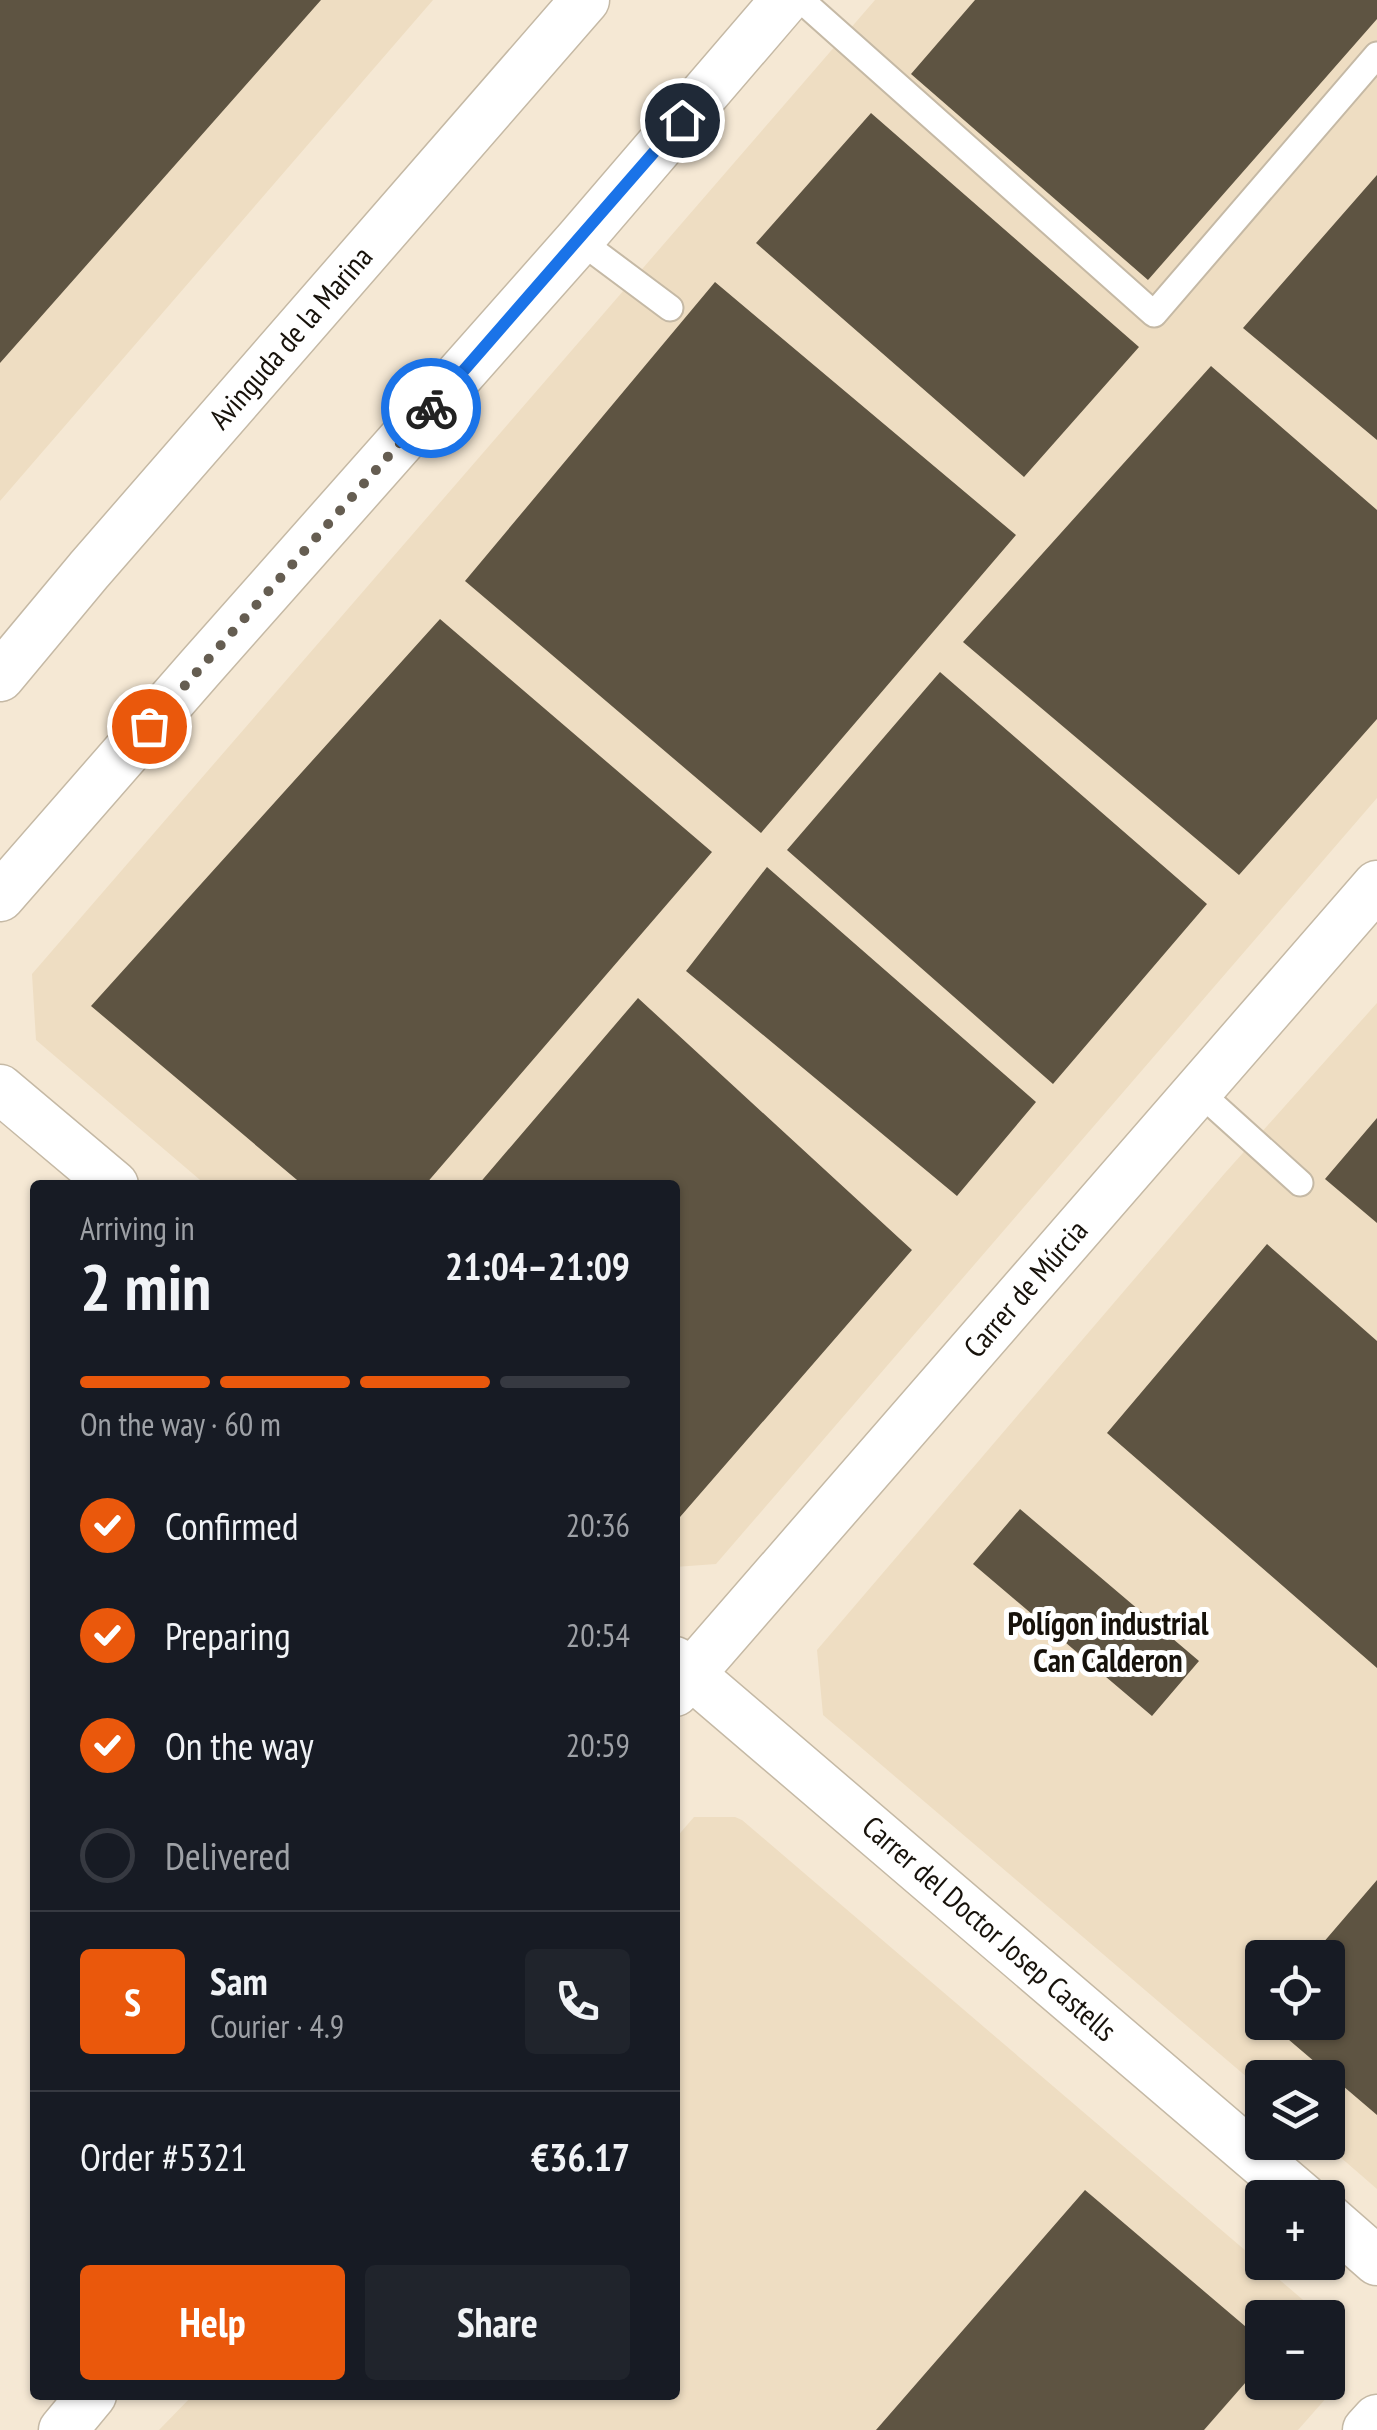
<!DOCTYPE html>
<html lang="en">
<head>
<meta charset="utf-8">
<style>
	:root { --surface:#171b24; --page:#20242c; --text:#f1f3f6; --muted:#9ea1a6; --line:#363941; --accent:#ea580c }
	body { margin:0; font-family:"PT Sans Narrow",sans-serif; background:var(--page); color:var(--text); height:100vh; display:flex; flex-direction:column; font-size:38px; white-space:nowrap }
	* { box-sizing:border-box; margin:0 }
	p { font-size:32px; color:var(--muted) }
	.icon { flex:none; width:55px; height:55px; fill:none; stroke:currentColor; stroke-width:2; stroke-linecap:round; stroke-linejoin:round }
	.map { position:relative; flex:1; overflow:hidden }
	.drawer { position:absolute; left:30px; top:1180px; width:650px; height:1220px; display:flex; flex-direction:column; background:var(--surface); border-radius:10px; box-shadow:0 2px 8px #0004 }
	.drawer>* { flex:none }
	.fabs { position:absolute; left:1245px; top:1940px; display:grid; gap:20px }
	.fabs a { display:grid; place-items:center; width:100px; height:100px; border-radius:10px; background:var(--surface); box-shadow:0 2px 8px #0004; font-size:50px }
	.pin { position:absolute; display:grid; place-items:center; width:85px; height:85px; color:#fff; margin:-42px; border:5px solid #fff; border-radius:50%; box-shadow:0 2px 10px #0007 }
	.courier { position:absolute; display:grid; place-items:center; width:100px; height:100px; margin:-50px; border:8px solid #1a73e8; border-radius:50%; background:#fff; color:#222; box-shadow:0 2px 12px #0007 }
	.head em { font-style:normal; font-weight:700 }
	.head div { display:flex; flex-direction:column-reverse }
	.head { display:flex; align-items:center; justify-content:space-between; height:170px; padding:0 50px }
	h1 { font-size:65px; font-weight:700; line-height:75px }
	.bar { display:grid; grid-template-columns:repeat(4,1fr); gap:15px 10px; align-content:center; height:120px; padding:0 50px }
	.bar i { height:12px; border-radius:8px; background:var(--line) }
	.bar .current { background:var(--accent) }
	.bar p { grid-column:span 4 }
	.line { display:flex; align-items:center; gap:25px; padding:0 50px; border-top:2px solid var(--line) }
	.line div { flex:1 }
	.round { display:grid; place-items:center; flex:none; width:105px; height:105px; border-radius:10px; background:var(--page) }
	ol { padding:0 50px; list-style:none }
	li { display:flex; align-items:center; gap:30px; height:110px }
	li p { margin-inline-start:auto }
	li .icon { padding:10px; border-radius:50%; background:var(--accent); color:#fff; stroke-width:4 }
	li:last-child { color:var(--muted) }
	li i { width:55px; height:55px; border:5px solid var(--line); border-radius:50% }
	.button { display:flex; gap:20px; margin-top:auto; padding:20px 50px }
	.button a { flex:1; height:115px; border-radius:10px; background:var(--accent); color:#fff; font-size:40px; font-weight:700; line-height:115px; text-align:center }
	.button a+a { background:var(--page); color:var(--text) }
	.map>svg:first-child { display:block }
	.built { fill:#eeddc2; fill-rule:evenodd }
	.building { fill:#5e5442 }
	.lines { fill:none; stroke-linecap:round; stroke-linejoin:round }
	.lane-casing { stroke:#c5b9a5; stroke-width:29 }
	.street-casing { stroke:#c5b9a5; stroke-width:51 }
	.lane { stroke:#fff; stroke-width:25 }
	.street { stroke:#fff; stroke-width:48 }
	.done { stroke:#655d51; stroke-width:10; stroke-dasharray:0 18 }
	.route { stroke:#1a73e8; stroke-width:12 }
	.labels { text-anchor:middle; stroke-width:10; stroke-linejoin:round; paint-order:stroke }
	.street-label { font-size:30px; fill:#17120b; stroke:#fff }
	.neighbourhood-label { font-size:32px; font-weight:bold; fill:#17120b; stroke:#fff }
</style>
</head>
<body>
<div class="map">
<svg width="1377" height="2430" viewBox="0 0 1377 2430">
	<rect width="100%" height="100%" fill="#f5e8d4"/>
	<path class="built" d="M0 0H433L0 501Z
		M875 0H1377V798L716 1564 675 1567V1185H206L36 1040 32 974Z
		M1377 1003V2189L1324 2143 1328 2142V2078H1262V2090L823 1715 817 1650 1225 1173ZM1262 1958H1328V2022H1262Z
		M694 1817H735L742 1820 1323 2317 1262 2318V2382H1328V2321L1331 2324 1335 2388 1298 2430H159L193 2395H675V1839Z"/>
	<path class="building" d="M0 0H321L0 363Z
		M975 0H1377V19L1148 280 911 74Z
		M871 113 1139 347 1024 477 756 243Z
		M1377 175V440L1243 328Z
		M715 282 1016 535 761 833 465 581Z
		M1211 366 1377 510V719L1239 875 963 642Z
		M440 619 712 852 425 1185H303L91 1006Z
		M940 672 1207 904 1053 1084 787 850Z
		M767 867 1036 1102 957 1196 686 971Z
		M638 998 912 1250 680 1517 675 1513V1185H478Z
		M1377 1118V1223L1325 1179Z
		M1267 1244 1377 1341V1668L1107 1433Z
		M1020 1509 1199 1661 1152 1716 973 1564Z
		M1377 1880V2115L1268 2022H1328V1958H1310Z
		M1085 2190 1259 2338 1260 2366 1204 2430H876Z"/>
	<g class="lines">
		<defs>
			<path id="lane" d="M801 0 1154 314 1377 55
				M579 240 670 308
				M1198 1091 1300 1183"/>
			<path id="street" d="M0 677 89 570 585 0
				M0 897 199 669 579 240 785 0
				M0 1089 114 1185
				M675 1661 1303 2198
				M675 1692 1377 885
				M1328 2218 1377 2261
				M63 2430 92 2395
				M1367 2430 1377 2419"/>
		</defs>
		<use href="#lane" class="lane-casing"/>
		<use href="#street" class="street-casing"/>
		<use href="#lane" class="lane"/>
		<use href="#street" class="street"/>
	</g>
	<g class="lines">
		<path class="done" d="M149 726 431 408"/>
		<path class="route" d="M431 408 682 120"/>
	</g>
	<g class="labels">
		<g class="street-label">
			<text transform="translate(291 338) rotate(-49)" y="10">Avinguda de la Marina</text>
			<text transform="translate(1026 1289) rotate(-49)" y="10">Carrer de Múrcia</text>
			<text transform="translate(989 1929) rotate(41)" y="10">Carrer del Doctor Josep Castells</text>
		</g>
		<g class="neighbourhood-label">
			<text x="1108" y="1635">Polígon industrial<tspan x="1108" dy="37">Can Calderon</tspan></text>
		</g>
	</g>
</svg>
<div class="fabs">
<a><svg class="icon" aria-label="locate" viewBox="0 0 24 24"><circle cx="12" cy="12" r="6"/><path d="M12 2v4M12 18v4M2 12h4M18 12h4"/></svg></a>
<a><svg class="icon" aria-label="layers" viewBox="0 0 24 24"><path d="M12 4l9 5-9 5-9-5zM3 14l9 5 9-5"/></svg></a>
<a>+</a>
<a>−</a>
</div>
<div class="pin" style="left:149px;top:726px;background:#ea580c"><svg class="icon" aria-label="bag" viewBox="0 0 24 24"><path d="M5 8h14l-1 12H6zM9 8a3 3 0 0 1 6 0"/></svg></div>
<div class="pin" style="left:682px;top:120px;background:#1f2937"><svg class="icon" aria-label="home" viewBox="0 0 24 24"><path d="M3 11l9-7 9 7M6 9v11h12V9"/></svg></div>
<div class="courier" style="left:431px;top:408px"><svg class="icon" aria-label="bike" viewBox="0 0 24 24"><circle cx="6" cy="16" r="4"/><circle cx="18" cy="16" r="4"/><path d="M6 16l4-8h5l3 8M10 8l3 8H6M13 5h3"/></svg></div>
<section class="drawer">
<div class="head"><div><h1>2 min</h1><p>Arriving in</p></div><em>21:04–21:09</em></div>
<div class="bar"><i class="current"></i><i class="current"></i><i class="current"></i><i></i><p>On the way · 60 m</p></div>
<ol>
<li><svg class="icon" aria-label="check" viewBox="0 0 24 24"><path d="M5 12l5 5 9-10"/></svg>Confirmed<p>20:36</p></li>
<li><svg class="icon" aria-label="check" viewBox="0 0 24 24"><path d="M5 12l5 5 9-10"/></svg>Preparing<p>20:54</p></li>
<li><svg class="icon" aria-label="check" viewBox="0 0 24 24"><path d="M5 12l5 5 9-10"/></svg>On the way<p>20:59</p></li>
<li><i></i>Delivered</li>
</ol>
<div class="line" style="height:180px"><b class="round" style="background:var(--accent);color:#fff">S</b><div><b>Sam</b><p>Courier · 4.9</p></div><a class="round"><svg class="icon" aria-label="phone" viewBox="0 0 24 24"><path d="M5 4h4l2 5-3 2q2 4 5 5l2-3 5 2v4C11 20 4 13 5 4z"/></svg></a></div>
<div class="line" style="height:130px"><div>Order #5321</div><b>€36.17</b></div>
<div class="button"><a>Help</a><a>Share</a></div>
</section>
</div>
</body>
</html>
